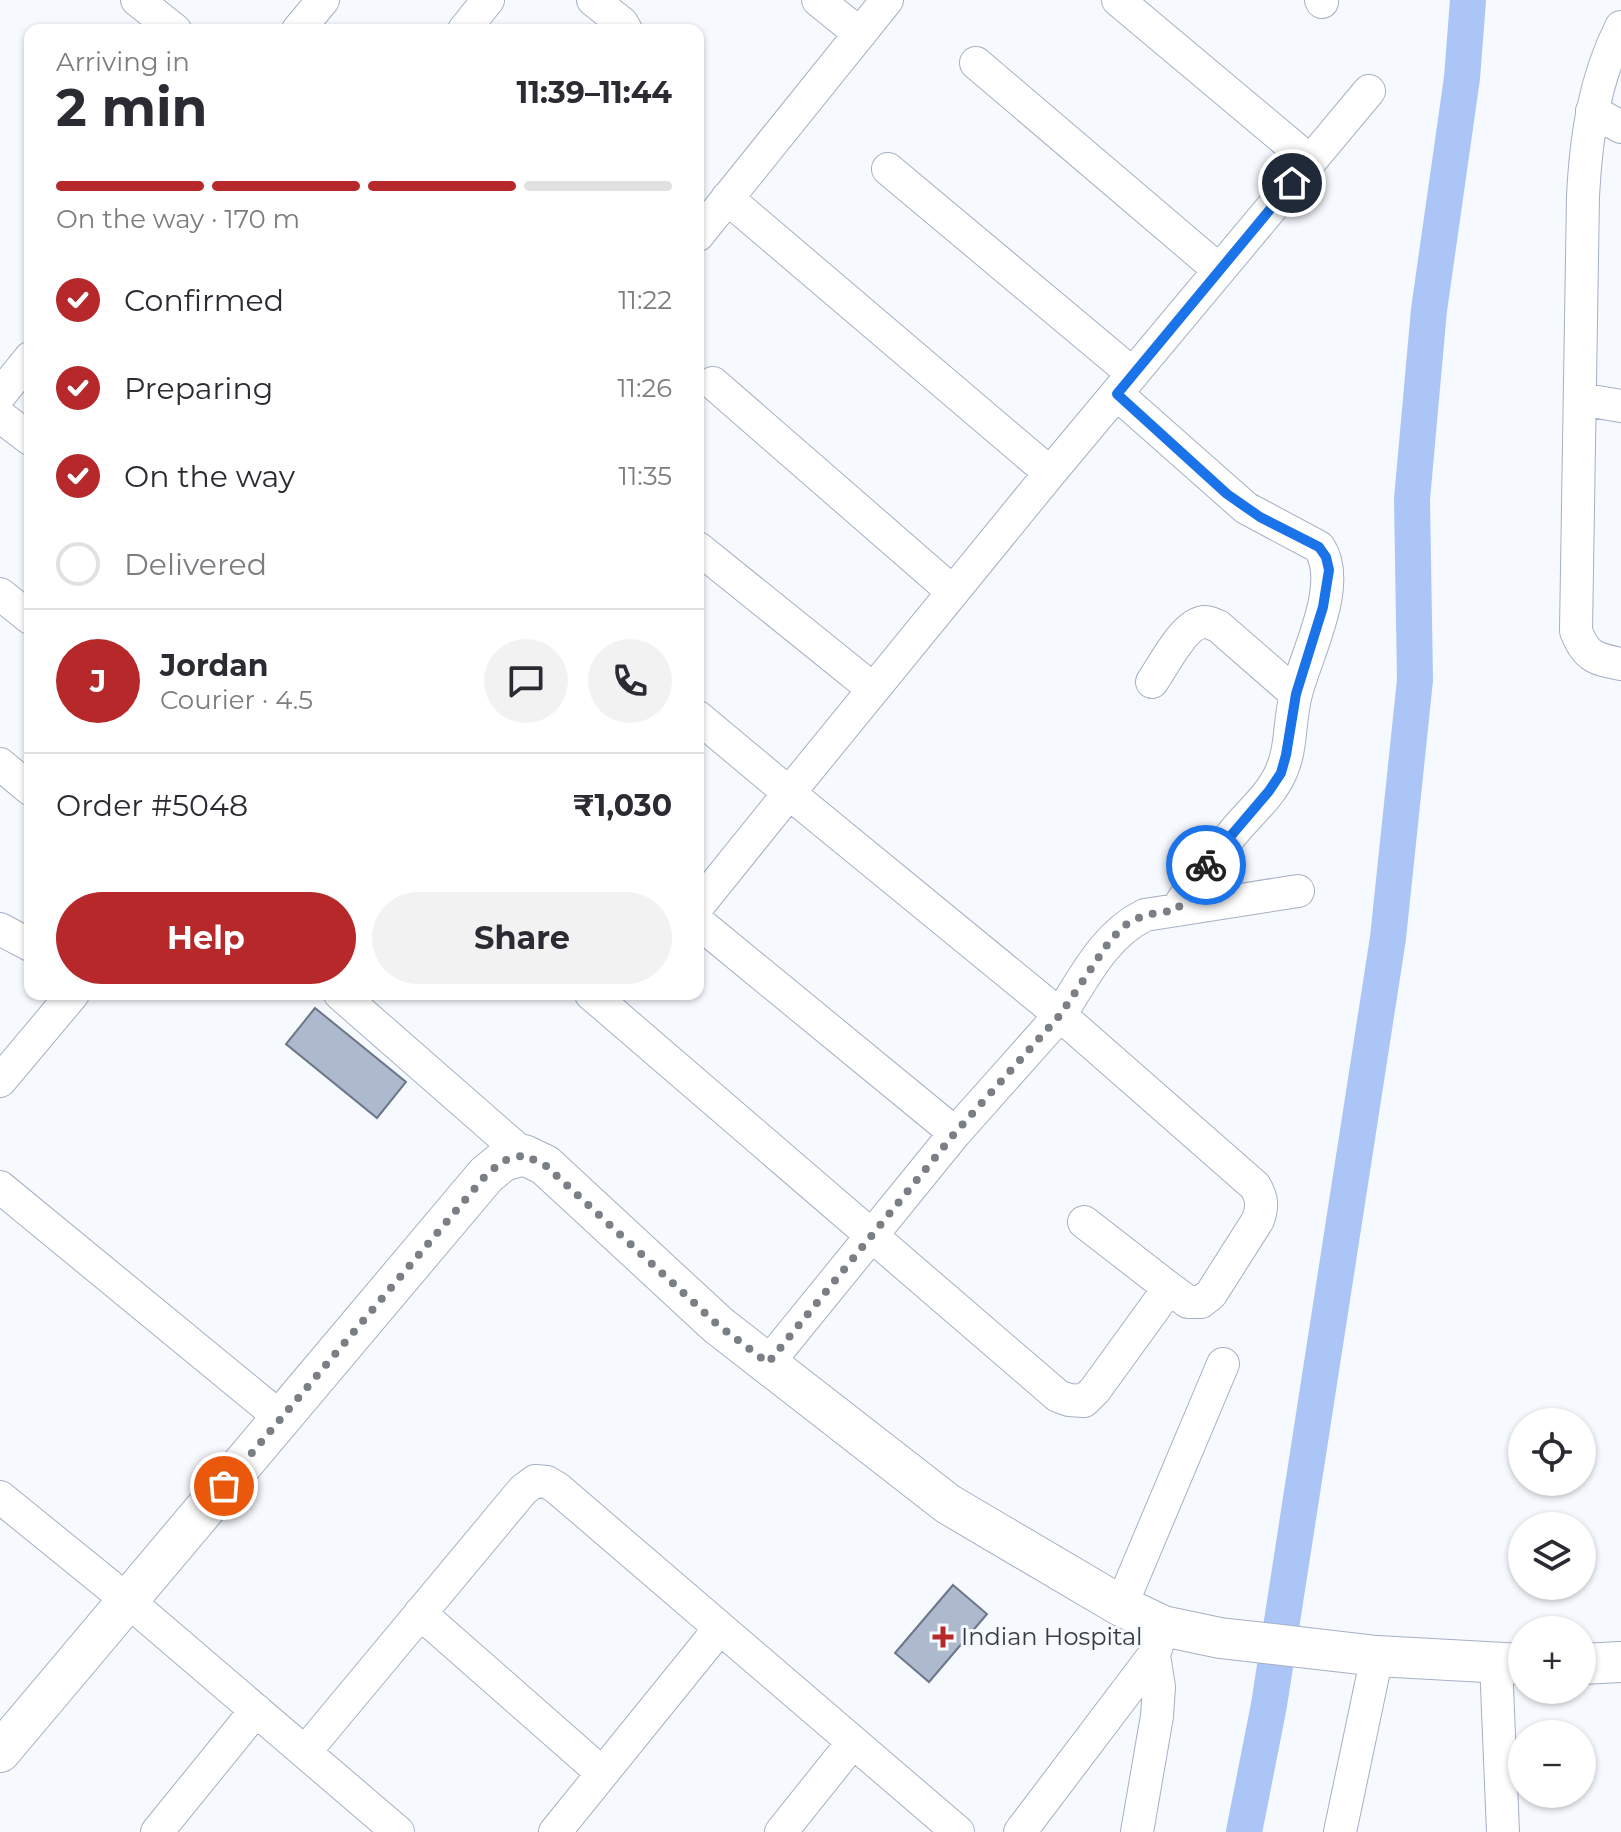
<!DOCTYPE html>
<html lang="en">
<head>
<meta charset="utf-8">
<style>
	:root { --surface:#fff; --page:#f2f2f3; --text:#2b2b33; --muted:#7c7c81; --line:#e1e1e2; --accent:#b7282a }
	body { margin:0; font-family:Montserrat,sans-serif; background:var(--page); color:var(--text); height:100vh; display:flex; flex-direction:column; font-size:30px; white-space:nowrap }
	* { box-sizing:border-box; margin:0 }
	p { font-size:26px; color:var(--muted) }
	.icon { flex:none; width:44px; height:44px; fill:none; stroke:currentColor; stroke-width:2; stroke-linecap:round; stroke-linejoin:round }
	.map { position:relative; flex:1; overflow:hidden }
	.drawer { position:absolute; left:24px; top:24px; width:680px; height:976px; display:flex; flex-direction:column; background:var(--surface); border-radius:16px; box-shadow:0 2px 6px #0004 }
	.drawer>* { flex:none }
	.controls { position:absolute; left:1508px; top:1408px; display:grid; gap:16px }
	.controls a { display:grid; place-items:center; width:88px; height:88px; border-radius:50%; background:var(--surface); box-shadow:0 2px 6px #0004; font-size:40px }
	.pin { position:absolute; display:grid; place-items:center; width:68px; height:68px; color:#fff; margin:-34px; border:4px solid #fff; border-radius:50%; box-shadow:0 2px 8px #0007 }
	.courier { position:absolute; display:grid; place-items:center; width:80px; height:80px; margin:-40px; border:6px solid #1a73e8; border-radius:50%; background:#fff; color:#222; box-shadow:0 2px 10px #0007 }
	.headline em { font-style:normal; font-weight:700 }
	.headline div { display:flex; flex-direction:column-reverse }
	.headline { display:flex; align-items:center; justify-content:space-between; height:136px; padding:0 32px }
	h1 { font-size:52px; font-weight:700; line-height:60px }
	.bar { display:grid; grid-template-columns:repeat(4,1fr); gap:12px 8px; align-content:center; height:96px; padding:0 32px }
	.bar i { height:10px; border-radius:6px; background:var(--line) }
	.bar .active { background:var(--accent) }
	.bar p { grid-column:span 4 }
	.line { display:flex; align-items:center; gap:20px; padding:0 32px; border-top:2px solid var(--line) }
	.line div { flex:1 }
	.round { display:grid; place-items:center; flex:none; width:84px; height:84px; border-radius:42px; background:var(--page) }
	ol { padding:0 32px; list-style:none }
	li { display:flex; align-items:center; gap:24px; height:88px }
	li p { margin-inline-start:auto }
	li .icon { padding:8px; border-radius:50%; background:var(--accent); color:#fff; stroke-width:4 }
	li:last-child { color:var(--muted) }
	li i { width:44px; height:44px; border:4px solid var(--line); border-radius:50% }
	.button { display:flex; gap:16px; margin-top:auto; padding:16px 32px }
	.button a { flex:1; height:92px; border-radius:48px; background:var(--accent); color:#fff; font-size:32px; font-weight:700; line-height:92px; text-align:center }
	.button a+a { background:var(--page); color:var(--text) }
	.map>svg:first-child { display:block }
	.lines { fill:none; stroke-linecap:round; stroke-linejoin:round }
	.canal { stroke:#abc6f6; stroke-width:36 }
	.building { fill:#adb9cd; stroke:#6c7689; stroke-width:2 }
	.minor-casing { stroke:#a5b0c5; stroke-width:34 }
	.tertiary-casing { stroke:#a5b0c5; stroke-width:42 }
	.minor { stroke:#fff; stroke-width:32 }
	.tertiary { stroke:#fff; stroke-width:40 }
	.done { stroke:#7a7e85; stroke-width:8; stroke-dasharray:0 14.4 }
	.route { stroke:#1a73e8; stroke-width:10 }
	.poi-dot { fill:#b7282a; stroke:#f6f9fd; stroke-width:3 }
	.labels { text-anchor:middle; stroke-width:6; stroke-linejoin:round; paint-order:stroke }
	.poi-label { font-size:24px; fill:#373c44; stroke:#f6f9fd; text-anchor:start }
</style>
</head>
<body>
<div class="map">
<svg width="1621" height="1832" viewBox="0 0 1621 1832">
	<rect width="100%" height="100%" fill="#f6f9fd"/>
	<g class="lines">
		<path class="canal" d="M1244 1832 1269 1705 1388 938 1415 680 1412 499 1429 310 1462 78 1468 0"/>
	</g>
	<path class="building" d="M315 1008 406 1082 377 1118 286 1044Z
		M953 1585 987 1614 929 1682 895 1653Z"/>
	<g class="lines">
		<defs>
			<path id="minor" d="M137 0 175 30
				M593 0 622 23 626 30
				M818 0 860 34
				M1118 0 1310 161
				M1321 0 1322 2
				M1621 27C1594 81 1586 137 1583 196L1576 631C1586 657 1595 659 1621 664
				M298 30 323 0
				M464 30 488 0
				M976 63 1219 270
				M1592 111 1621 127
				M888 169 1133 374
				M727 198 1050 473 789 793 1060 1015 955 1133 768 1363
				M698 235 887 0
				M713 383 953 592
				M1117 394 1246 508 1319 547C1344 584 1306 654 1296 694 1289 720 1292 748 1281 772 1272 793 1254 809 1239 826 1216 853 1195 878 1177 910
				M0 395 30 358
				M1580 399 1621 406
				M0 416 30 439
				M1050 473 1369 91
				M698 548 873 689
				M0 594 30 618
				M1152 682C1163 666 1185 622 1205 622 1210 622 1214 625 1218 626L1296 694
				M698 717 789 793 698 906
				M0 764 30 789
				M698 922 955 1133
				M0 929 30 945
				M340 994 524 1155
				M591 994 1058 1396 1069 1400 1084 1401 1095 1390 1169 1288 1188 1302H1201L1211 1294 1258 1220C1263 1206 1262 1198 1255 1186L1060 1015C1084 978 1104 935 1145 915L1298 891
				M0 1081 73 994
				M0 1187 281 1418
				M1084 1222 1169 1288
				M0 1497 127 1600 398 1832
				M1121 1606 1223 1364
				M420 1613 602 1773
				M1496 1662 1503 1832
				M305 1752 523 1490 535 1481 547 1482 557 1488 958 1832
				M157 1832 256 1710
				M555 1832 720 1628
				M781 1832 853 1742
				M1020 1832 1154 1655 1163 1626
				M1137 1832 1157 1716 1159 1687 1154 1655
				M1340 1832 1377 1656"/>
			<path id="tertiary" d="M1582 1664 1621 1662
				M0 1752 486 1175 503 1161 524 1155 545 1165 718 1325 948 1504 1121 1606 1163 1626 1220 1638 1377 1656 1522 1664"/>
		</defs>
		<use href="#minor" class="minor-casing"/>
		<use href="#tertiary" class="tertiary-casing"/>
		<use href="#minor" class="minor"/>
		<use href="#tertiary" class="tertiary"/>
	</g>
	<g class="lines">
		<path class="done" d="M224 1486 486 1175 503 1161 524 1155 545 1165 718 1325 768 1363 955 1133 1060 1015 1111 939 1128 923 1145 915 1177 910 1206 865"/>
		<path class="route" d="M1206 865 1269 791 1281 773 1286 755 1296 694 1323 607 1329 570 1326 557 1319 547 1260 517 1227 494 1117 394 1292 183"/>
	</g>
	<path class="poi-dot" d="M939 1625h8v8h8v8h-8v8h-8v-8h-8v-8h8z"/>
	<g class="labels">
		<g class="poi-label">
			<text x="961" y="1645">Indian Hospital</text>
		</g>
	</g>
</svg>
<div class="controls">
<a><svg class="icon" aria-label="locate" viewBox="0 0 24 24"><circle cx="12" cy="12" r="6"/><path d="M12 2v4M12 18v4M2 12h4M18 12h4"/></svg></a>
<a><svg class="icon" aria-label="layers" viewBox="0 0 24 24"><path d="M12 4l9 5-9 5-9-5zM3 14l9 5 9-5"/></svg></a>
<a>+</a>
<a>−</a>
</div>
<div class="pin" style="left:224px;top:1486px;background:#ea580c"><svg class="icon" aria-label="bag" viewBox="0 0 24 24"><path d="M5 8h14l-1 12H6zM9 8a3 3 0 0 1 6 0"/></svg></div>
<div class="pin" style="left:1292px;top:183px;background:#1f2937"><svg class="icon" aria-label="home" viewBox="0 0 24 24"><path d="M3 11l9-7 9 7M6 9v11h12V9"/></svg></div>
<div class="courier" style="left:1206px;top:865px"><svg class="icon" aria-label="bike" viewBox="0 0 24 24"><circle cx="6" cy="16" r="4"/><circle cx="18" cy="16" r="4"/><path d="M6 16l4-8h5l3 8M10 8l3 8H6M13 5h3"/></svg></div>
<section class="drawer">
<div class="headline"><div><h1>2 min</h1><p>Arriving in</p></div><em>11:39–11:44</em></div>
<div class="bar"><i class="active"></i><i class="active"></i><i class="active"></i><i></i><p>On the way · 170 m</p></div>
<ol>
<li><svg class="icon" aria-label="check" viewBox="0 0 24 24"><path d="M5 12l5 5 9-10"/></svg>Confirmed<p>11:22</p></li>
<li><svg class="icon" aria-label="check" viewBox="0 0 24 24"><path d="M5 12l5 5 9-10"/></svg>Preparing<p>11:26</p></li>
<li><svg class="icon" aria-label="check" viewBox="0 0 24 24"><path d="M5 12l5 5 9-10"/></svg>On the way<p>11:35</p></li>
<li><i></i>Delivered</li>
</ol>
<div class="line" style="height:144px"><b class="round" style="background:var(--accent);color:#fff">J</b><div><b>Jordan</b><p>Courier · 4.5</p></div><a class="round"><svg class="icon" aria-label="chat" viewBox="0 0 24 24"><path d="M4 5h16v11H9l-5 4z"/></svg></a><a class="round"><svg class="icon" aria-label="phone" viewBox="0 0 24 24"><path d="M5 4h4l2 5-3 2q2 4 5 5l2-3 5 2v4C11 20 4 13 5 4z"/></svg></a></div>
<div class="line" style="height:104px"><div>Order #5048</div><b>₹1,030</b></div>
<div class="button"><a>Help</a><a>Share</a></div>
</section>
</div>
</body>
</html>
